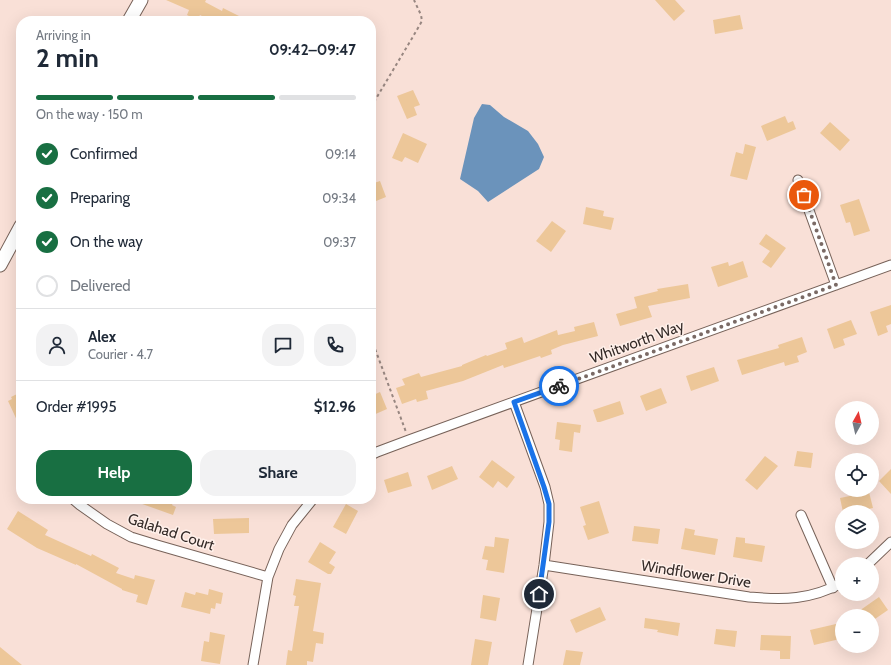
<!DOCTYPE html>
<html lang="en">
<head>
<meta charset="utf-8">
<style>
	:root { --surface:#fff; --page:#f2f2f3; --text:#1f2937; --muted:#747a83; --line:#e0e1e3; --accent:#186f42 }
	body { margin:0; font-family:Cabin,sans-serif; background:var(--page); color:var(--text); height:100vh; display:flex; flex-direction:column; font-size:15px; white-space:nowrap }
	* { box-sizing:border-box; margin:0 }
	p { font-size:13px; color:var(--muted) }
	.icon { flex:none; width:22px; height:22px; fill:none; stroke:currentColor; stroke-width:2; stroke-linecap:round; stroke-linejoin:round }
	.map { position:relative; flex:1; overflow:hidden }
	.panel { position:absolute; left:16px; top:16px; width:360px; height:488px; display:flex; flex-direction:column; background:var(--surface); border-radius:16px; box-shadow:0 4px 16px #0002 }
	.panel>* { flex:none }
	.needle { width:26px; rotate:8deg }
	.tools { position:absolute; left:835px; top:401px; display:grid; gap:8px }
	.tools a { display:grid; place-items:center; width:44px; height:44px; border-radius:50%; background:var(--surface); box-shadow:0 4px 16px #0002; font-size:20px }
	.pin { position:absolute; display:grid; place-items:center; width:34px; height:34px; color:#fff; margin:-17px; border:2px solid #fff; border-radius:50%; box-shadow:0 1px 4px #0007 }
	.courier { position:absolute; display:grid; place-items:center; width:40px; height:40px; margin:-20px; border:3px solid #1a73e8; border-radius:50%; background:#fff; color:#222; box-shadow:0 1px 5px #0007 }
	.summary em { font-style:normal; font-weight:700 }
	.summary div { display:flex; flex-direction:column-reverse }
	.summary { display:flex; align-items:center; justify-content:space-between; height:68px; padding:0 20px }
	h1 { font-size:26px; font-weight:700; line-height:30px }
	.bar { display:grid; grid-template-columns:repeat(4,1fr); gap:6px 4px; align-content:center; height:48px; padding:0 20px }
	.bar i { height:5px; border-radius:3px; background:var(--line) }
	.bar .current { background:var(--accent) }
	.bar p { grid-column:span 4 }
	.line { display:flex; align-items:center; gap:10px; padding:0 20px; border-top:1px solid var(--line) }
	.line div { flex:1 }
	.round { display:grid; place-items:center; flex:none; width:42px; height:42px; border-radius:16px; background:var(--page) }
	ol { padding:0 20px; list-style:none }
	li { display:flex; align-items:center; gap:12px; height:44px }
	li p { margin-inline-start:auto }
	li .icon { padding:4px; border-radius:50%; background:var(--accent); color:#fff; stroke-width:4 }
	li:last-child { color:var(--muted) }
	li i { width:22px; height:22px; border:2px solid var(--line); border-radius:50% }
	.cta { display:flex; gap:8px; margin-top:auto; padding:8px 20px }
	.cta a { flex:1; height:46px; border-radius:16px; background:var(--accent); color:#fff; font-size:16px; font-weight:700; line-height:46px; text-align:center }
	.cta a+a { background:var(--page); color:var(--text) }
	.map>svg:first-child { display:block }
	.water { fill:#6b93bb }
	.building { fill:#edc799 }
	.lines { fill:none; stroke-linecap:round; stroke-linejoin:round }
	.street-casing { stroke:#776259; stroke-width:11 }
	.secondary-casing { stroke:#776259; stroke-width:15 }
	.path { stroke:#978680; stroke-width:2; stroke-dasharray:3 3; stroke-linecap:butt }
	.street { stroke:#fff; stroke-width:9 }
	.secondary { stroke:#fff; stroke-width:13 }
	.done { stroke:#7a6a65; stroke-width:4; stroke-dasharray:0 7.2 }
	.route { stroke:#1a73e8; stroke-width:5 }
	.labels { text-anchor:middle; stroke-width:3; stroke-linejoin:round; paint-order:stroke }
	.street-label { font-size:15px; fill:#352b28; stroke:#fff0ea }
</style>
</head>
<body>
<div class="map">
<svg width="891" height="665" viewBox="0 0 891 665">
	<rect width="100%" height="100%" fill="#f9e0d7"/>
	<path class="water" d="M482 104 490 105 504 117 528 131 538 144 544 157 539 169 488 202 478 191 460 179 474 118Z"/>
	<path class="building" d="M166 0H206L205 2 222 11 223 8 249 21H212L200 15 197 20 187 15 189 10Z
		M655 0H675L685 11 674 21Z
		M740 15 743 29 715 34 713 20Z
		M413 90 420 105 414 107 417 115 407 119 397 96Z
		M785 116 788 123 793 121 796 129 767 141 761 126Z
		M830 122 850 140 840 151 820 133Z
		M403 133 427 144 418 163 405 157 402 162 392 158Z
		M745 144 756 147 747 180 730 176 736 152 743 154Z
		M380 181 386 197 371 203V184Z
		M859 199 870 231 854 236 850 222 846 223 840 205Z
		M586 207 604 211 603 216 614 218 611 230 583 224Z
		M552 221 566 231 551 252 536 241Z
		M766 234 786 248 771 268 762 262 770 251 759 244Z
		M743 261 748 277 718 287 711 267 728 262 729 266Z
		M688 284 690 298 648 306 652 317 620 326 616 314 637 308 634 297 658 291 657 289Z
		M891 305V324L886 326 888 332 878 336 870 312Z
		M851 320 857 334 843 339 845 345 834 349 827 329Z
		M594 322 598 336 563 345 551 350 552 354 541 358 540 356 504 368 503 365 463 381 426 391 428 399 417 402 416 399 402 404 396 388 405 385 402 379 419 373 421 377 462 366V365L486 355 487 356 507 349 505 343 522 337 524 343 557 330 558 335 575 331 574 327Z
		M802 337 807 352 797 356 799 362 785 366 784 362 742 375 737 360 779 348 778 345Z
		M714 367 719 381 691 391 686 376Z
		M661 388 667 403 646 411 640 396Z
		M21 392V429L8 401 12 399 11 397Z
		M380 392 387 409 371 416V396Z
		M620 401 624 414 600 422H597L593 410Z
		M557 422 581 425 580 433 574 432 572 452 559 450 560 440 555 439Z
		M797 451 813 453 811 468 794 466Z
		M765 456 778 466 757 490 745 480Z
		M492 460 515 477 507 488 498 481 493 488 479 477Z
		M452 466 458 479 432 490 427 476Z
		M891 469V494L879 481Z
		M408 472 412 486 388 493 384 480Z
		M869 492 873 508 853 512H843L840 498Z
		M131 499H175L172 505 176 507 173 515 131 500Z
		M599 501 609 533 588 540 583 526 586 525 580 507Z
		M346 504 358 511 346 534 333 527Z
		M18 511 48 530 45 535 91 556 92 554 119 568 116 573 134 579 135 575 155 580 147 605 136 602 138 595 122 590V589L76 564V565L37 548 7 529Z
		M249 518V533L214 534 213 519Z
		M634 526 660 529 658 544 632 541Z
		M685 528 695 530 694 535 718 539 715 555 681 549Z
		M495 537 509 539 504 573 486 570 488 560 482 559 485 546 494 547Z
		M736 537 745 538V543L765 546 762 562 733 557Z
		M320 542 336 552 329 563 335 567 331 574H328L308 562Z
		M296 579 321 583 313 631 324 633 323 644 316 643 313 662 307 661V665H286L288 650 292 651 299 606H294L296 596 293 595Z
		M209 589 223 593 221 604 216 603 215 609 211 608 210 614 181 607 185 592 195 595 196 592 208 595Z
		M483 595 500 598 496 621 480 618Z
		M879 597 888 610 872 621V616H852Z
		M600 607 606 620 576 633 570 620Z
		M645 618 680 623 678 636 657 632 658 630 644 628Z
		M836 624 840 639 814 645 810 630Z
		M716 629 737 631 735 647 714 644Z
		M210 632 225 635 220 664 201 661 204 641 209 642Z
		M761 635 791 636 790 659H780V651L760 650Z
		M475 639 492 642 488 665H471Z
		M0 647 22 665H0Z
		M566 650 583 652 580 665H563Z"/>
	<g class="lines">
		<defs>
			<path id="street" d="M798 180 836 285
				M514 402 545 487 549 504V522L544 565 528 665
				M371 455 377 452 409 440 891 265
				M73 499 80 505 107 524 131 537 157 545 268 577
				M801 515 833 588
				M868 564 891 542
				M544 565 749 597C784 600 810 600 842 583
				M253 665 268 577 279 549 292 525 313 499"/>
			<path id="secondary" d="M129 21 141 0
				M0 265 21 226"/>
		</defs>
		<use href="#street" class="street-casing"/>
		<use href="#secondary" class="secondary-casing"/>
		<path class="path" d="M371 107 411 40 422 21 421 15 414 0
			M371 338 406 432"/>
		<use href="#street" class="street"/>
		<use href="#secondary" class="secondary"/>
	</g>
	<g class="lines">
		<path class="done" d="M559 386 836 285 804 195"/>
		<path class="route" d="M539 594 549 522V504L544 487 514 402 559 386"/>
	</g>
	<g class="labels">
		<g class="street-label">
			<text transform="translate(637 342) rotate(-20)" y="5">Whitworth Way</text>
			<text transform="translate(171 532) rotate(18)" y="5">Galahad Court</text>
			<text transform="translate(696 574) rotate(9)" y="5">Windflower Drive</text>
		</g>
	</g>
</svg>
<div class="tools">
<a><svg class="needle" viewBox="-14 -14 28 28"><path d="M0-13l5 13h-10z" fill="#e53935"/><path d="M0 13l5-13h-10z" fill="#747a83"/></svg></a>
<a><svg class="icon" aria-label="locate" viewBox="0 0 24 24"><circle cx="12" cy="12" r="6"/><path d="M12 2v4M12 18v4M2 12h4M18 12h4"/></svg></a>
<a><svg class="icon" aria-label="layers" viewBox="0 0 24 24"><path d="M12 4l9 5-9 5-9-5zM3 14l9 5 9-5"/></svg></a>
<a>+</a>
<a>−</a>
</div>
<div class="pin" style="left:804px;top:195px;background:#ea580c"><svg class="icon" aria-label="bag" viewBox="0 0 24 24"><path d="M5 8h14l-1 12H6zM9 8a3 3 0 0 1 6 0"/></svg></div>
<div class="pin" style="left:539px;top:594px;background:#1f2937"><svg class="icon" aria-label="home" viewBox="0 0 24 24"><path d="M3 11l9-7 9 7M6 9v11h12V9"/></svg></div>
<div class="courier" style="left:559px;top:386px"><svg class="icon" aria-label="bike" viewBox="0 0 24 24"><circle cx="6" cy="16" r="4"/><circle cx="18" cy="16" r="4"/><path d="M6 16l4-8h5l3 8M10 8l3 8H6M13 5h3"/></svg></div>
<section class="panel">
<div class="summary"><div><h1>2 min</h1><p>Arriving in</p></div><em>09:42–09:47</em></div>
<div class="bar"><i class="current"></i><i class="current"></i><i class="current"></i><i></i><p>On the way · 150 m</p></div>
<ol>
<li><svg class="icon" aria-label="check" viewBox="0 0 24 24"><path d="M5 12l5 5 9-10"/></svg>Confirmed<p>09:14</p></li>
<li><svg class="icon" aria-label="check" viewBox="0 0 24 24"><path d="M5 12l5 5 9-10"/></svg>Preparing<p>09:34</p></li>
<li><svg class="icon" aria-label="check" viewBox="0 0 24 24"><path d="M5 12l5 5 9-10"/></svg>On the way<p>09:37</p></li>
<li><i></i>Delivered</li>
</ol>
<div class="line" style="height:72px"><a class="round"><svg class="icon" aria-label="person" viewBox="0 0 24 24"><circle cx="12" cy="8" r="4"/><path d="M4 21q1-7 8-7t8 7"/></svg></a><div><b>Alex</b><p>Courier · 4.7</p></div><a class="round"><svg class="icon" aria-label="chat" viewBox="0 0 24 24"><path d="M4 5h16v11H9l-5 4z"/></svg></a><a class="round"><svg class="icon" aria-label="phone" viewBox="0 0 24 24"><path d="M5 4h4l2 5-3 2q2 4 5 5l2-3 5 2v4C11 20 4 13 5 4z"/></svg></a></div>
<div class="line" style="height:52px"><div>Order #1995</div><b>$12.96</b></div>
<div class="cta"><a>Help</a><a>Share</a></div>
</section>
</div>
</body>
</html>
